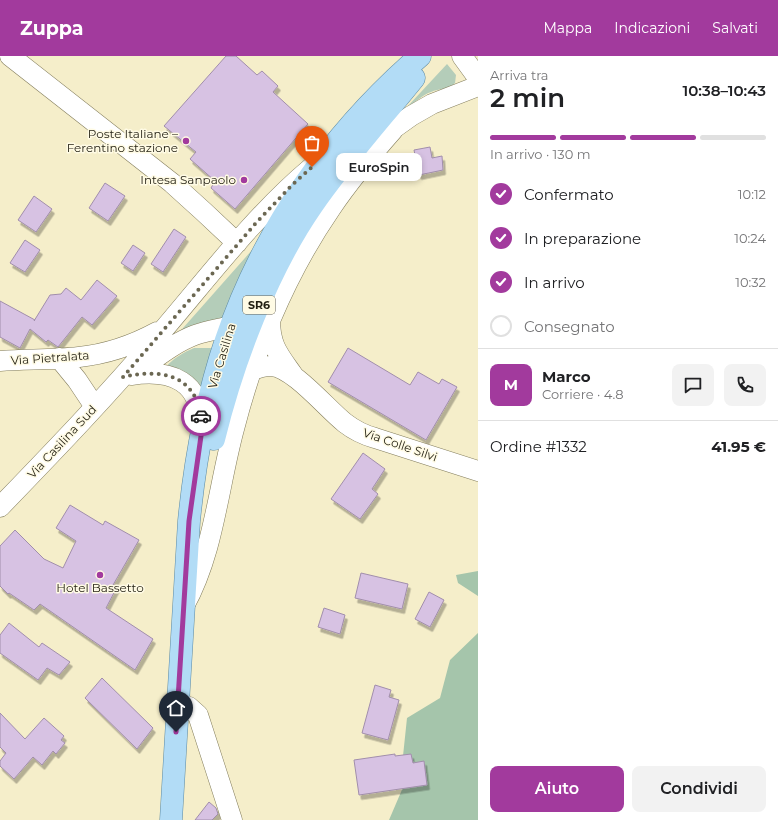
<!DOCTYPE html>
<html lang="it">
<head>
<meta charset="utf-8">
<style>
	:root { --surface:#fff; --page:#f2f2f2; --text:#202124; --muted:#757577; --line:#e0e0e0; --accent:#a23a9d }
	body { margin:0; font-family:Montserrat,sans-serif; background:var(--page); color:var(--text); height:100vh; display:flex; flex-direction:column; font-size:15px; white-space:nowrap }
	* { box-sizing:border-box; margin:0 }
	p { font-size:13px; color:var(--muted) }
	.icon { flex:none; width:22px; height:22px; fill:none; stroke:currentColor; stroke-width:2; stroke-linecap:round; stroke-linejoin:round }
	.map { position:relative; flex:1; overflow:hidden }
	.side { display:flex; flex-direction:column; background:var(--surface); width:300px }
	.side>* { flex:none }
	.pin { position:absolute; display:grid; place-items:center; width:34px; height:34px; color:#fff; margin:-41px -17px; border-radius:50% 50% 50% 0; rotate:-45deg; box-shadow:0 0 4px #0007 }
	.pin .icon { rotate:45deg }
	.courier { position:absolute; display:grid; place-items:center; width:40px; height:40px; margin:-20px; border:3px solid #a23a9d; border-radius:50%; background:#fff; color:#222; box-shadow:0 1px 5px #0007 }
	.bubble { position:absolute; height:28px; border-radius:8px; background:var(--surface); box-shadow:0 2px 6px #0003; font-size:13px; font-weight:600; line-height:28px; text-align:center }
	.headline em { font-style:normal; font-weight:600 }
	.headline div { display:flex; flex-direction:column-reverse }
	.headline { display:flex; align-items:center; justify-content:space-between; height:68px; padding:0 12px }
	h1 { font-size:26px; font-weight:600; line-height:30px }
	.bar { display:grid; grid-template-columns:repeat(4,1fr); gap:6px 4px; align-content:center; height:48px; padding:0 12px }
	.bar i { height:5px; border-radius:3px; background:var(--line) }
	.bar .selected { background:var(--accent) }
	.bar p { grid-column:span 4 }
	.line { display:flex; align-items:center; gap:10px; padding:0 12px; border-top:1px solid var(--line) }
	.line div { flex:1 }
	.round { display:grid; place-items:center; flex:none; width:42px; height:42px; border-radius:8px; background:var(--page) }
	ol { padding:0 12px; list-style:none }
	li { display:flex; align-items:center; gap:12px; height:44px }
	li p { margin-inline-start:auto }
	li .icon { padding:4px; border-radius:50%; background:var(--accent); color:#fff; stroke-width:4 }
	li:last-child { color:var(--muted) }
	li i { width:22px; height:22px; border:2px solid var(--line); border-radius:50% }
	.action { display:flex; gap:8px; margin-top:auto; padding:8px 12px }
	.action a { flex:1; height:46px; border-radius:8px; background:var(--accent); color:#fff; font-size:16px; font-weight:600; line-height:46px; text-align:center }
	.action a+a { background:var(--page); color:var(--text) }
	header { display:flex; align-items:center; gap:24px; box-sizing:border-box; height:56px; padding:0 20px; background:var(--accent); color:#fff }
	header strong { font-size:19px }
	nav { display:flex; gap:22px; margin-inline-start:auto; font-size:14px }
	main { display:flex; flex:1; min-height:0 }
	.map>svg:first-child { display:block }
	.green { fill:#b4cdb9 }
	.forest { fill:#a5c5ab }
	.building { fill:#d7c2e3; stroke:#a18eab; filter:url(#shadow) }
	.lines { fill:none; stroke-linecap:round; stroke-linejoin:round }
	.minor-casing { stroke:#837d5c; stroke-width:21 }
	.major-casing { stroke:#5d8aa2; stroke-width:23 }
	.minor { stroke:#fff; stroke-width:20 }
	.major { stroke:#b2dcf6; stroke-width:22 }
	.done { stroke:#6b6752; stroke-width:4; stroke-dasharray:0 7.2 }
	.route { stroke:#a23a9d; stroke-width:5 }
	.poi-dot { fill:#a23a9d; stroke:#fffbe5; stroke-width:1.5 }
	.labels { text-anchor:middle; stroke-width:3; stroke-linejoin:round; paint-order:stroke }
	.shield { fill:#fffbe5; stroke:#646051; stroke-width:1 }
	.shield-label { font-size:11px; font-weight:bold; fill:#211e11 }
	.poi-label { font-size:12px; fill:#211e11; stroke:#fffbe5; text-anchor:end }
	.street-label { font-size:12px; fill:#211e11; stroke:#fffbe5 }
</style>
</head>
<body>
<header>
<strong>Zuppa</strong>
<nav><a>Mappa</a><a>Indicazioni</a><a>Salvati</a></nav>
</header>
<main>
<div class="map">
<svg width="478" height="764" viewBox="0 0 478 764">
	<defs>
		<filter id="shadow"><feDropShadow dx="2.5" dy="4.5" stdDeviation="0" flood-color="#0004"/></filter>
	</defs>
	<rect width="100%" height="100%" fill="#f5eeca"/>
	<path class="green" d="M447 8 456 19 455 27C449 34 439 32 431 36 422 39 415 47 407 51Z
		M260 185 222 262 176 280Z
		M194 292H212L200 336 165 312C172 303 184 296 194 292Z"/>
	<path class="forest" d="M478 515V540L458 527 456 519Z
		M478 577V764H389L410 715 403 700 407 662 440 642 450 604Z"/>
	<path class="building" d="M226 0H236L257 19 262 15 278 30 273 36 308 68 235 153 211 132 215 125 190 103 196 96 164 70Z
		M430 91 432 102 442 100 443 114 419 119 414 94Z
		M105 127 125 140 108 165 89 152Z
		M34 140 52 153 36 176 18 164Z
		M174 173 186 181 163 216 151 208Z
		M25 184 40 194 25 216 10 207Z
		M133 189 145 197 133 215 121 207Z
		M97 224 117 240 92 269 82 261 58 291 48 284 46 286 30 273 20 292 0 281V245L35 264 34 265 50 239 61 238 66 232 81 244Z
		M348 292 410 329 418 316 439 328 442 323 457 331 426 384 328 326Z
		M363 397 385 413 372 433 378 438 360 463 331 443Z
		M70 449 103 469 105 465 139 484 113 529 117 531 106 552 153 583 135 614 40 548 34 554 9 537 8 538 0 530V490L15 474 44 503 63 512 76 485 56 472Z
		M361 517 408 528 402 553 355 542Z
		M429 536 444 544 430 571 415 563Z
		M324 552 345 559 340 578 318 571Z
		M9 567 39 591 42 587 70 606 59 619 47 612 38 624 0 597V579Z
		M102 622 153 672 137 693 85 642Z
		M375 629 391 634 389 641 399 644 388 684 362 677Z
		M0 657 25 683 44 662 64 680 61 684 65 687 56 698 53 695 42 709 33 701 14 723 0 710V705L6 697 0 691Z
		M395 698V700L411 698 413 707 424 705 427 729 359 739 354 704Z
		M209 746 216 752 218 758 212 764H195Z"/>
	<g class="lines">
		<defs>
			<path id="minor" d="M10 0 172 127 204 156 237 187
				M462 0 478 22
				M383 80 411 60 432 48 478 30
				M270 264C270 290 279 299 293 319
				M59 302 77 324 95 351
				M0 305C26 303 53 304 79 301 107 298 133 289 157 276
				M140 313C157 301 174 287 195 279 206 275 219 273 231 270L239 259
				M251 315C257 312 264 310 271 310 293 311 327 353 345 367 354 374 364 379 375 382L478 415
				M131 319C171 313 202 325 201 371
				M0 451C54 395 108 339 158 280 207 223 254 160 311 112
				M184 550C214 496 218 432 234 373 254 295 285 219 331 152 350 124 371 99 393 74
				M178 647 189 651 198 659 232 764"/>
			<path id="major" d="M214 383C233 306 267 215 312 150 343 105 380 64 414 22
				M171 764 189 465C195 404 206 343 226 284 263 174 332 76 420 0"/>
		</defs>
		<use href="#minor" class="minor-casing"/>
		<use href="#major" class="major-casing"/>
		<use href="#minor" class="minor"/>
		<use href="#major" class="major"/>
	</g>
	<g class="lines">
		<path class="done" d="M201 360C194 317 159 313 123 321L256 167 292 129 312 111"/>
		<path class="route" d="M176 676 189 465 201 380V360"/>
	</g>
	<g class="poi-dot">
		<circle cx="186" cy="85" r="4"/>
		<circle cx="244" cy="124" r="4"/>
		<circle cx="100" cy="519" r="4"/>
	</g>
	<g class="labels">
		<rect class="shield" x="243" y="240" width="32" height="18" rx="3"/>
		<g class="shield-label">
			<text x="259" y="253">SR6</text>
		</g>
		<g class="poi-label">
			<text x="178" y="82">Poste Italiane –<tspan x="178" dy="14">Ferentino stazione</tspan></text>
			<text x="236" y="128">Intesa Sanpaolo</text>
			<text x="100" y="536" text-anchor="middle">Hotel Bassetto</text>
		</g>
		<g class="street-label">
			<text transform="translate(222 300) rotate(-73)" y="4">Via Casilina</text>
			<text transform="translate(50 302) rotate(-4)" y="4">Via Pietralata</text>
			<text transform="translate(62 386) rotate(-47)" y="4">Via Casilina Sud</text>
			<text transform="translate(400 389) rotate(19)" y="4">Via Colle Silvi</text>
		</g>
	</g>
</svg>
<div class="pin" style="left:312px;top:111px;background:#ea580c"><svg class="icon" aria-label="bag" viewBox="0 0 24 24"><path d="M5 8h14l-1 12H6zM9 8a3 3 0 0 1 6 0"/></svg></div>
<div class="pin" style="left:176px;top:676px;background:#1f2937"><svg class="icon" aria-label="home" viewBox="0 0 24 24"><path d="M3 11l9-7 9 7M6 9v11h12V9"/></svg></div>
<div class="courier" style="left:201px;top:360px"><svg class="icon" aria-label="car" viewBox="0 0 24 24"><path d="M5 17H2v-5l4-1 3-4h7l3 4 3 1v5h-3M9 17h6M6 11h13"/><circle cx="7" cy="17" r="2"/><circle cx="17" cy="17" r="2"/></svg></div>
<div class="bubble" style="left:336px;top:97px;width:86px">EuroSpin</div>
</div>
<section class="side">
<div class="headline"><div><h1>2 min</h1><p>Arriva tra</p></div><em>10:38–10:43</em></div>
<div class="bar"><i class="selected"></i><i class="selected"></i><i class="selected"></i><i></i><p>In arrivo · 130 m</p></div>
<ol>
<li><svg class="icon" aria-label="check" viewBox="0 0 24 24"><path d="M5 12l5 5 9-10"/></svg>Confermato<p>10:12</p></li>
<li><svg class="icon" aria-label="check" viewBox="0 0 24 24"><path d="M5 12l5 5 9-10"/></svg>In preparazione<p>10:24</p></li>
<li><svg class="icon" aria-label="check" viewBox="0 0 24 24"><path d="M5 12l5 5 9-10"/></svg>In arrivo<p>10:32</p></li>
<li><i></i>Consegnato</li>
</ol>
<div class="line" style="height:72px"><b class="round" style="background:var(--accent);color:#fff">M</b><div><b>Marco</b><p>Corriere · 4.8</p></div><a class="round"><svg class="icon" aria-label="chat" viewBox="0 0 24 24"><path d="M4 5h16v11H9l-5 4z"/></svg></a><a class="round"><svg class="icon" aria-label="phone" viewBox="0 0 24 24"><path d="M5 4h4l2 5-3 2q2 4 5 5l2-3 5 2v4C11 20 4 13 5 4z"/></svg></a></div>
<div class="line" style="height:52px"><div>Ordine #1332</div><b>41.95 €</b></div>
<div class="action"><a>Aiuto</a><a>Condividi</a></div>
</section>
</main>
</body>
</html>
